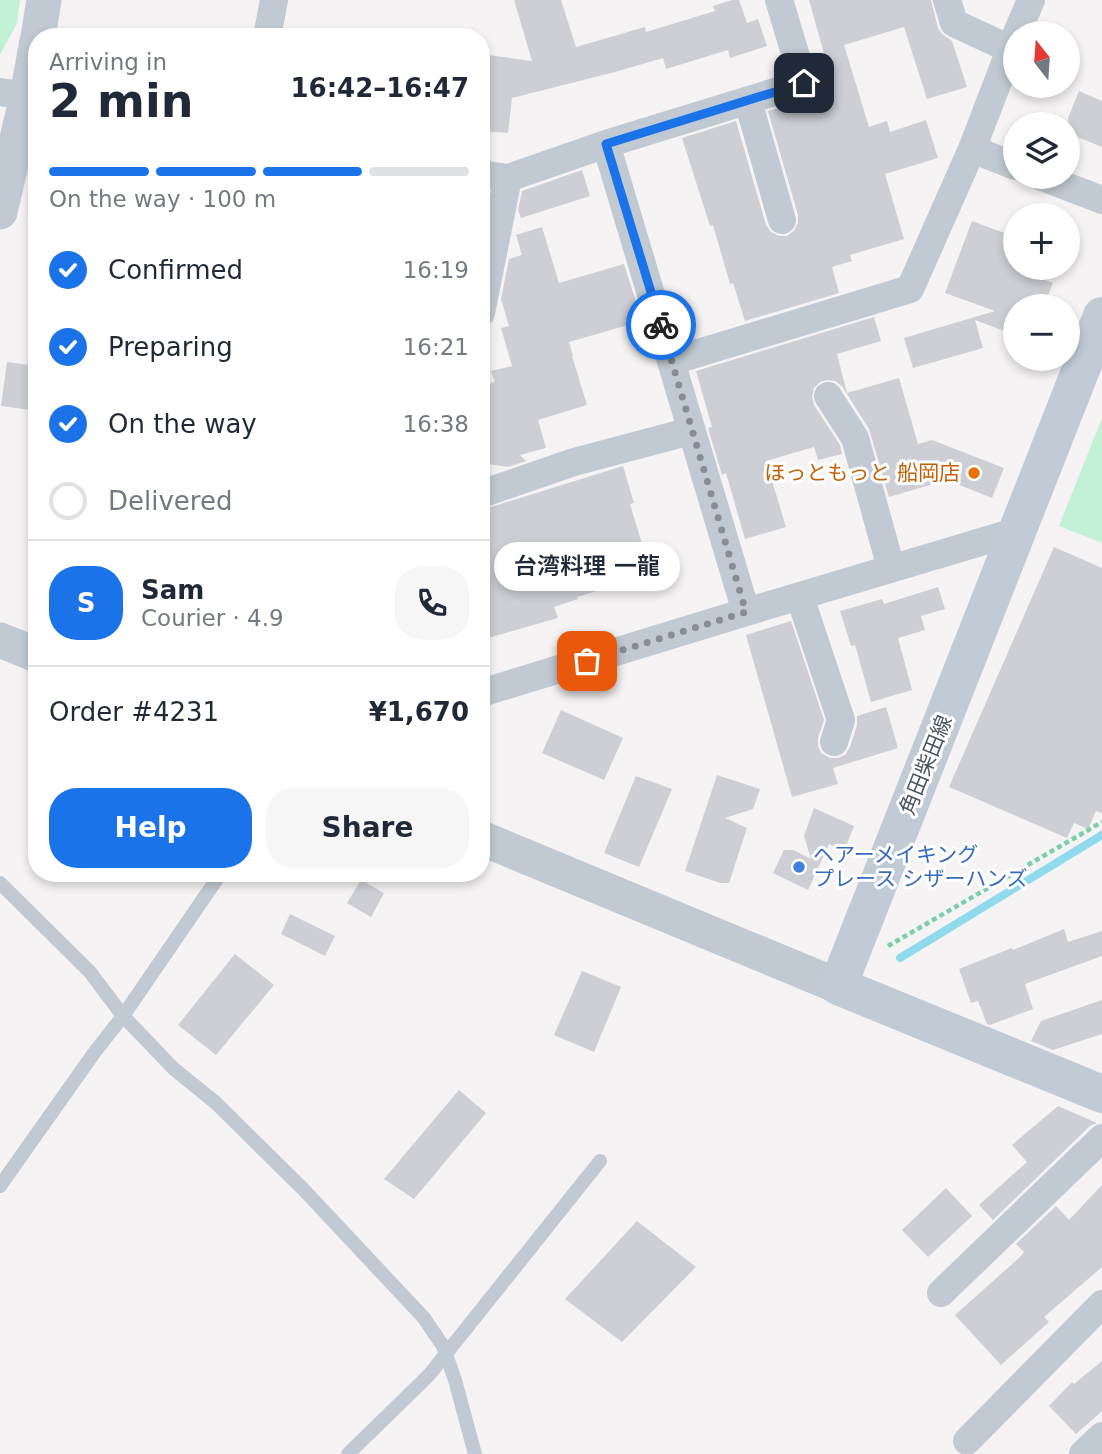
<!DOCTYPE html>
<html lang="en">
<head>
<meta charset="utf-8">
<style>
	:root { --surface:#fff; --page:#f6f6f7; --text:#1f2937; --muted:#747a83; --line:#e0e1e3; --accent:#1a73e8 }
	body { margin:0; font-family:"DejaVu Sans","Noto Sans JP",sans-serif; background:var(--page); color:var(--text); height:100vh; display:flex; flex-direction:column; font-size:26px; white-space:nowrap }
	* { box-sizing:border-box; margin:0 }
	p { font-size:23px; color:var(--muted) }
	.icon { flex:none; width:38px; height:38px; fill:none; stroke:currentColor; stroke-width:2; stroke-linecap:round; stroke-linejoin:round }
	.map { position:relative; flex:1; overflow:hidden }
	.details { position:absolute; left:28px; top:28px; width:462px; height:854px; display:flex; flex-direction:column; background:var(--surface); border-radius:28px; box-shadow:0 4px 10px #0003 }
	.details>* { flex:none }
	.needle { width:46px; rotate:343deg }
	.tools { position:absolute; left:1003px; top:21px; display:grid; gap:14px }
	.tools a { display:grid; place-items:center; width:77px; height:77px; border-radius:50%; background:var(--surface); box-shadow:0 4px 10px #0003; font-size:35px }
	.pin { position:absolute; display:grid; place-items:center; width:60px; height:60px; color:#fff; margin:-30px; border-radius:14px; box-shadow:0 4px 10px #0006 }
	.courier { position:absolute; display:grid; place-items:center; width:70px; height:70px; margin:-35px; border:5px solid #1a73e8; border-radius:50%; background:#fff; color:#222; box-shadow:0 2px 9px #0007 }
	.bubble { position:absolute; height:49px; border-radius:24px; background:var(--surface); box-shadow:0 4px 10px #0003; font-size:23px; font-weight:600; line-height:49px; text-align:center }
	.headline em { font-style:normal; font-weight:600 }
	.headline div { display:flex; flex-direction:column-reverse }
	.headline { display:flex; align-items:center; justify-content:space-between; height:119px; padding:0 21px }
	h1 { font-size:46px; font-weight:600; line-height:52px }
	.bar { display:grid; grid-template-columns:repeat(4,1fr); gap:10px 7px; align-content:center; height:84px; padding:0 21px }
	.bar i { height:9px; border-radius:5px; background:var(--line) }
	.bar .selected { background:var(--accent) }
	.bar p { grid-column:span 4 }
	.line { display:flex; align-items:center; gap:18px; padding:0 21px; border-top:2px solid var(--line) }
	.line div { flex:1 }
	.round { display:grid; place-items:center; flex:none; width:74px; height:74px; border-radius:28px; background:var(--page) }
	ol { padding:0 21px; list-style:none }
	li { display:flex; align-items:center; gap:21px; height:77px }
	li p { margin-inline-start:auto }
	li .icon { padding:7px; border-radius:50%; background:var(--accent); color:#fff; stroke-width:4 }
	li:last-child { color:var(--muted) }
	li i { width:38px; height:38px; border:4px solid var(--line); border-radius:50% }
	.cta { display:flex; gap:14px; margin-top:auto; padding:14px 21px }
	.cta a { flex:1; height:80px; border-radius:28px; background:var(--accent); color:#fff; font-size:28px; font-weight:600; line-height:80px; text-align:center }
	.cta a+a { background:var(--page); color:var(--text) }
	.map>svg:first-child { display:block }
	.green { fill:#c3f1d5 }
	.lines { fill:none; stroke-linecap:round; stroke-linejoin:round }
	.stream { stroke:#90daee; stroke-width:8 }
	.building { fill:#cdcfd5 }
	.path { stroke:#7ad0a6; stroke-width:4.5; stroke-dasharray:5 3.5; stroke-linecap:butt }
	.service { stroke:#c1cad2; stroke-width:14 }
	.minor { stroke:#c1cad2; stroke-width:28 }
	.tertiary { stroke:#c1cad2; stroke-width:35 }
	.secondary { stroke:#c1cbd6; stroke-width:38 }
	.done { stroke:#868d94; stroke-width:7; stroke-dasharray:0 12.6 }
	.route { stroke:#1a73e8; stroke-width:9 }
	.food-dot { fill:#e8710a; stroke:#fff; stroke-width:2.5 }
	.shop-dot { fill:#3f7fe0; stroke:#fff; stroke-width:2.5 }
	.labels { text-anchor:middle; stroke-width:6; stroke-linejoin:round; paint-order:stroke }
	.food-label { font-size:21px; fill:#c56008; stroke:#fff; text-anchor:end }
	.street-label { font-size:21px; fill:#4a5661; stroke:#fff }
	.shop-label { font-size:21px; fill:#366cbe; stroke:#fff; text-anchor:start }
</style>
</head>
<body>
<div class="map">
<svg width="1102" height="1454" viewBox="0 0 1102 1454">
	<rect width="100%" height="100%" fill="#f5f3f3"/>
	<path class="green" d="M0 0H20L17 23 0 55Z
		M1102 418V543L1059 526Z"/>
	<g class="lines">
		<path class="stream" d="M900 958 1102 835"/>
	</g>
	<path class="building" d="M514 0H561L576 47 645 27 646 32 715 11 713 6 732 0H739L747 23 758 19 767 46 730 58 728 50 666 69 663 58 615 72 512 98 508 133 481 131V54L532 61Z
		M809 0H931L938 28 942 34 952 41 967 87 927 99 904 27 844 45 869 127 887 121 890 132 926 120 938 158 885 174 904 239 850 255 852 261 832 267 839 293 745 321 733 283 730 284 713 225 710 226 682 138 736 121 766 225 771 232 779 236H787L794 231 798 223V215L768 111 810 99 816 95 820 87V78L830 75Z
		M1079 91 1102 101V147L1068 133V118Z
		M582 170 590 196 521 218 518 210 522 191Z
		M972 221 1015 237V269L1053 283 1044 306H1015V335L975 320 983 348 913 368 904 338 995 311 945 293Z
		M542 227 559 283 624 264 642 321 569 342 573 355 572 356 587 405 538 420 546 448 520 455 526 461 508 467 481 463V426L486 425 481 407V386L495 382 491 371 512 366 501 328 509 326 501 299 509 259 522 255 516 235Z
		M874 317 881 341 837 354 847 393 899 378 918 444 932 440 1004 468 992 498 947 480 889 497 869 429 842 386 835 381 827 380 820 382 814 388 812 397 814 405 840 445 842 454 818 460 814 447 766 461 786 527 745 539 726 473 722 475 708 428 712 427 696 371Z
		M7 362 37 366V411L1 406Z
		M623 466 634 503 630 504 651 574 577 597 578 599 554 607 558 618 481 640V510Z
		M1054 547 1102 568V813L1096 811 1088 829 1074 823 1067 838 949 787Z
		M938 587 945 609 921 616 925 630 898 638 912 690 871 702 855 645 851 646 840 611 882 599 884 604Z
		M791 621 824 720 818 738V746L821 753 830 758H838L845 755 850 747 857 725V716L886 707 898 748 833 768 838 784 792 797 746 635Z
		M561 710 623 738 604 780 542 753Z
		M717 775 760 789 753 809 725 818 747 828 729 883H720L685 871Z
		M636 776 672 789 639 867 604 853Z
		M814 808 854 826 844 851 829 844 808 890 773 873 784 850H793L811 859 804 836Z
		M361 880 384 893 371 917 347 903Z
		M290 914 335 936 325 956 281 934Z
		M1064 929 1068 942 1102 931V956L1025 984 1033 1009 990 1025 987 1024 978 1001 971 1003 959 969 1012 948 1013 950Z
		M235 954 274 985 216 1055 178 1025Z
		M582 971 621 987 594 1052 554 1035Z
		M1102 1000V1034L1053 1050 1031 1041 1041 1021Z
		M459 1090 486 1113 414 1199 384 1179Z
		M1058 1106 1097 1123 1090 1126 993 1220 979 1205 1027 1162 1012 1145Z
		M1102 1185V1267L1044 1317 1049 1322 1001 1365 955 1315 1020 1257 1024 1252 1016 1244 1056 1206 1069 1220Z
		M946 1188 972 1216 928 1257 902 1230Z
		M637 1221 696 1267 622 1342 565 1299Z
		M1102 1361V1411L1076 1434 1049 1406 1072 1382 1074 1384Z"/>
	<g class="lines">
		<path class="path" d="M888 946 1102 822"/>
		<path class="service" d="M0 883 90 972 123 1016 174 1069 216 1103 305 1191 424 1318 443 1346 455 1380 475 1454
			M0 1186 94 1053 123 1016 221 873
			M348 1454 429 1375 600 1161"/>
		<path class="minor" d="M947 0 954 23 1010 49
			M1017 33 1031 0
			M267 37 274 0
			M0 92 37 97
			M748 101 782 220
			M606 144 746 612
			M972 149 1015 166
			M481 174 508 178 606 144 804 83 779 0
			M1042 177 1102 200
			M481 313 508 178
			M672 361 910 289 972 149 1015 37
			M828 396 855 438 891 568
			M481 494 574 462 691 431
			M800 597 841 720 834 742
			M481 693 746 612 1018 531
			M941 1293 1102 1138
			M967 1441 1102 1304
			M1083 1454 1102 1436"/>
		<path class="tertiary" d="M38 37 44 0
			M0 212 27 96 37 41
			M0 640 37 655
			M481 838 838 986"/>
		<path class="secondary" d="M1102 316 838 986 1102 1094"/>
	</g>
	<g class="lines">
		<path class="done" d="M587 661 746 612 661 325"/>
		<path class="route" d="M661 325 606 144 804 83"/>
	</g>
	<circle class="food-dot" cx="974" cy="473" r="7"/>
	<circle class="shop-dot" cx="799" cy="867" r="7"/>
	<g class="labels">
		<g class="food-label">
			<text x="960" y="480">ほっともっと 船岡店</text>
		</g>
		<g class="street-label">
			<text transform="translate(926 765) rotate(-68)" y="7">角田柴田線</text>
		</g>
		<g class="shop-label">
			<text x="813" y="862">ヘアーメイキング<tspan x="813" dy="24">プレース シザーハンズ</tspan></text>
		</g>
	</g>
</svg>
<div class="tools">
<a><svg class="needle" viewBox="-14 -14 28 28"><path d="M0-13l5 13h-10z" fill="#e53935"/><path d="M0 13l5-13h-10z" fill="#747a83"/></svg></a>
<a><svg class="icon" aria-label="layers" viewBox="0 0 24 24"><path d="M12 4l9 5-9 5-9-5zM3 14l9 5 9-5"/></svg></a>
<a>+</a>
<a>−</a>
</div>
<div class="pin" style="left:587px;top:661px;background:#ea580c"><svg class="icon" aria-label="bag" viewBox="0 0 24 24"><path d="M5 8h14l-1 12H6zM9 8a3 3 0 0 1 6 0"/></svg></div>
<div class="pin" style="left:804px;top:83px;background:#1f2937"><svg class="icon" aria-label="home" viewBox="0 0 24 24"><path d="M3 11l9-7 9 7M6 9v11h12V9"/></svg></div>
<div class="courier" style="left:661px;top:325px"><svg class="icon" aria-label="bike" viewBox="0 0 24 24"><circle cx="6" cy="16" r="4"/><circle cx="18" cy="16" r="4"/><path d="M6 16l4-8h5l3 8M10 8l3 8H6M13 5h3"/></svg></div>
<div class="bubble" style="left:494px;top:542px;width:186px">台湾料理 一龍</div>
<section class="details">
<div class="headline"><div><h1>2 min</h1><p>Arriving in</p></div><em>16:42–16:47</em></div>
<div class="bar"><i class="selected"></i><i class="selected"></i><i class="selected"></i><i></i><p>On the way · 100 m</p></div>
<ol>
<li><svg class="icon" aria-label="check" viewBox="0 0 24 24"><path d="M5 12l5 5 9-10"/></svg>Confirmed<p>16:19</p></li>
<li><svg class="icon" aria-label="check" viewBox="0 0 24 24"><path d="M5 12l5 5 9-10"/></svg>Preparing<p>16:21</p></li>
<li><svg class="icon" aria-label="check" viewBox="0 0 24 24"><path d="M5 12l5 5 9-10"/></svg>On the way<p>16:38</p></li>
<li><i></i>Delivered</li>
</ol>
<div class="line" style="height:126px"><b class="round" style="background:var(--accent);color:#fff">S</b><div><b>Sam</b><p>Courier · 4.9</p></div><a class="round"><svg class="icon" aria-label="phone" viewBox="0 0 24 24"><path d="M5 4h4l2 5-3 2q2 4 5 5l2-3 5 2v4C11 20 4 13 5 4z"/></svg></a></div>
<div class="line" style="height:91px"><div>Order #4231</div><b>¥1,670</b></div>
<div class="cta"><a>Help</a><a>Share</a></div>
</section>
</div>
</body>
</html>
